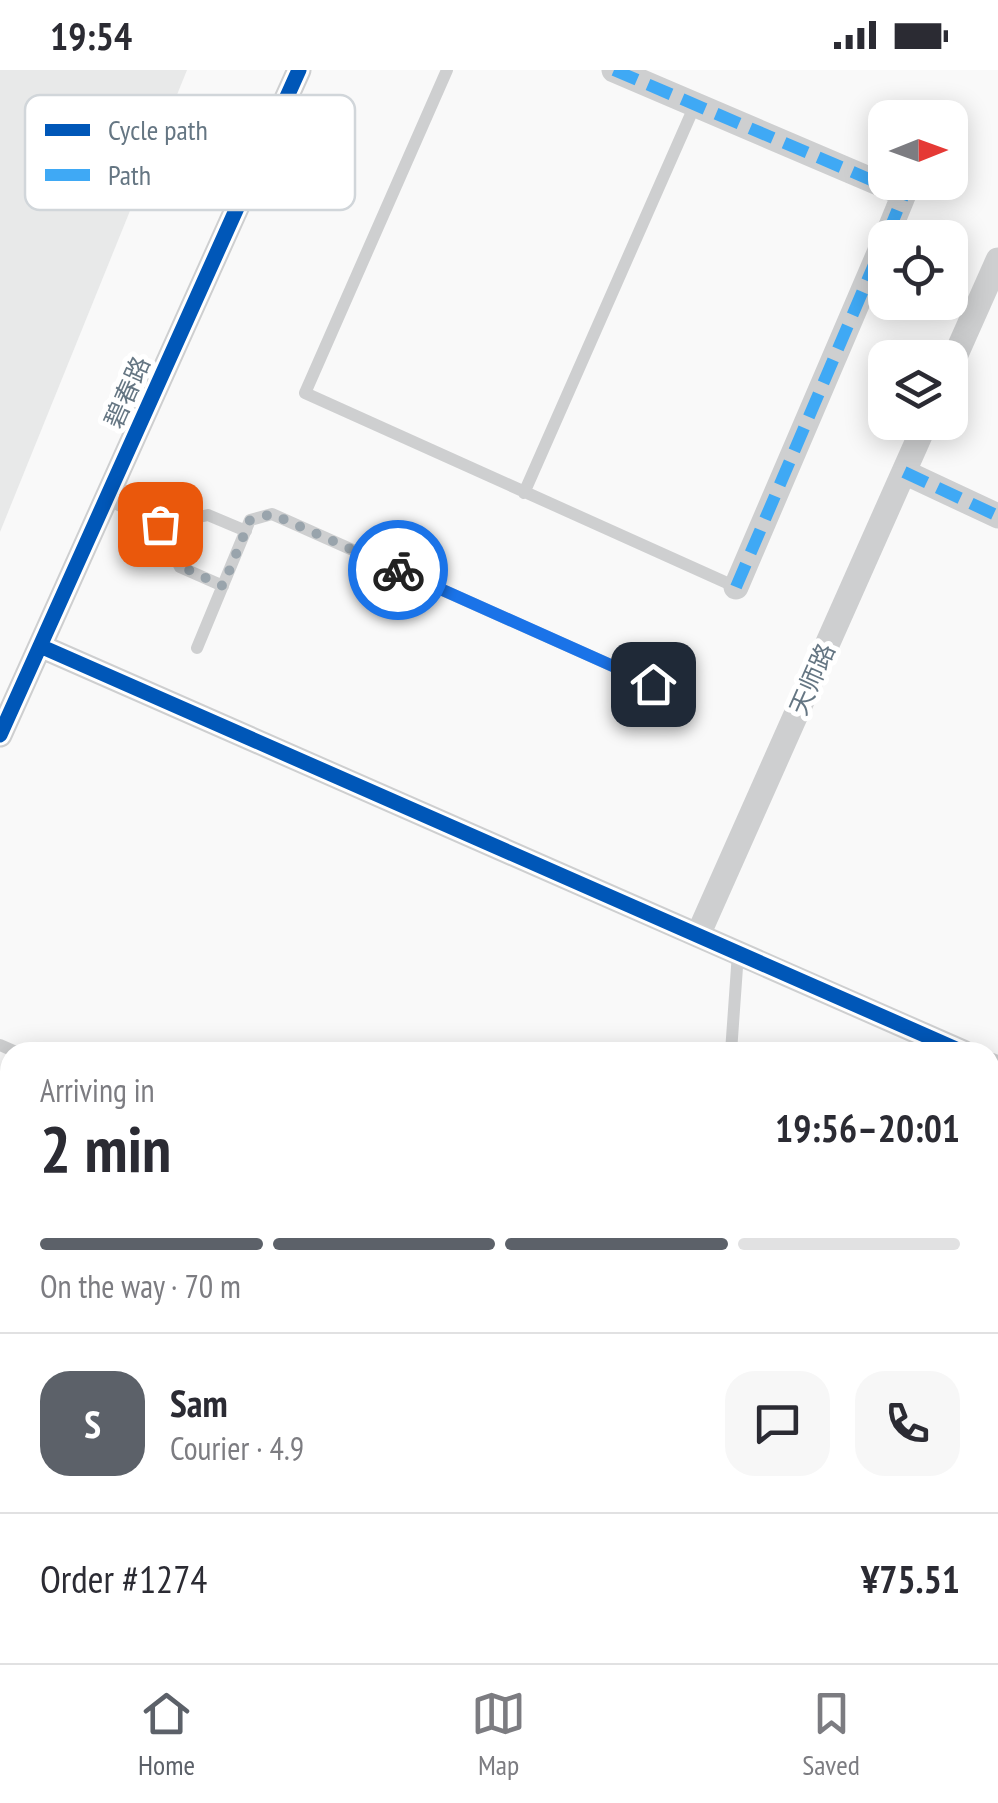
<!DOCTYPE html>
<html lang="en">
<head>
<meta charset="utf-8">
<style>
	:root { --surface:#fff; --page:#f7f7f7; --text:#2b2b33; --muted:#7c7c81; --line:#e1e1e2; --accent:#5c6169 }
	body { margin:0; font-family:"PT Sans Narrow","Noto Sans SC",sans-serif; background:var(--page); color:var(--text); height:100vh; display:flex; flex-direction:column; font-size:38px; white-space:nowrap }
	* { box-sizing:border-box; margin:0 }
	p { font-size:32px; color:var(--muted) }
	.icon { flex:none; width:55px; height:55px; fill:none; stroke:currentColor; stroke-width:2; stroke-linecap:round; stroke-linejoin:round }
	.map { position:relative; flex:1; overflow:hidden }
	.details { position:absolute; left:0px; top:972px; width:1000px; height:622px; display:flex; flex-direction:column; background:var(--surface); border-radius:30px 30px 0 0; box-shadow:0 5px 25px #0003 }
	.details>* { flex:none }
	.needle { width:65px; rotate:89deg }
	.buttons { position:absolute; left:868px; top:30px; display:grid; gap:20px }
	.buttons a { display:grid; place-items:center; width:100px; height:100px; border-radius:20px; background:var(--surface); box-shadow:0 5px 25px #0003; font-size:50px }
	.pin { position:absolute; display:grid; place-items:center; width:85px; height:85px; color:#fff; margin:-42px; border-radius:20px; box-shadow:0 5px 15px #0006 }
	.courier { position:absolute; display:grid; place-items:center; width:100px; height:100px; margin:-50px; border:8px solid #1a73e8; border-radius:50%; background:#fff; color:#222; box-shadow:0 2px 12px #0007 }
	.overview em { font-style:normal; font-weight:600 }
	.overview div { display:flex; flex-direction:column-reverse }
	.overview { display:flex; align-items:center; justify-content:space-between; height:170px; padding:0 40px }
	h1 { font-size:65px; font-weight:600; line-height:75px }
	.bar { display:grid; grid-template-columns:repeat(4,1fr); gap:15px 10px; align-content:center; height:120px; padding:0 40px }
	.bar i { height:12px; border-radius:8px; background:var(--line) }
	.bar .current { background:var(--accent) }
	.bar p { grid-column:span 4 }
	.line { display:flex; align-items:center; gap:25px; padding:0 40px; border-top:2px solid var(--line) }
	.line div { flex:1 }
	.round { display:grid; place-items:center; flex:none; width:105px; height:105px; border-radius:30px; background:var(--page) }
	.status { display:flex; justify-content:space-between; align-items:center; height:70px; padding:0 50px; background:var(--surface); direction:ltr }
	.status svg { height:28px; fill:currentColor }
	.menu { display:flex; justify-content:space-around; align-items:center; height:140px; border-top:2px solid var(--line); background:var(--surface); font-size:28px; color:var(--muted) }
	.menu a { display:grid; justify-items:center; gap:5px }
	.menu .current { color:var(--accent) }
	.map>svg:first-child { display:block }
	.built { fill:#e8e9e9 }
	.lines { fill:none; stroke-linecap:round; stroke-linejoin:round }
	.trunk-casing { stroke:#d5d6d6; stroke-width:45 }
	.service { stroke:#cecfd0; stroke-width:12 }
	.minor { stroke:#cecfd0; stroke-width:25 }
	.trunk { stroke:#e1e2e2; stroke-width:40 }
	.quiet { stroke:#3fa9f5; stroke-width:12; stroke-dasharray:25 12; stroke-linecap:butt }
	.cycleway-casing { stroke:#fff; stroke-width:21 }
	.cycleway { stroke:#0057b8; stroke-width:15 }
	.done { stroke:#99a4ac; stroke-width:10; stroke-dasharray:0 18 }
	.route { stroke:#1a73e8; stroke-width:12 }
	.labels { text-anchor:middle; stroke-width:10; stroke-linejoin:round; paint-order:stroke }
	.street-label { font-size:25px; fill:#657683; stroke:#fff }
	.key { fill:#fff; stroke:#d1d6da; stroke-width:2.5 }
	.key-label { font-size:28px; fill:#657683 }
</style>
</head>
<body>
<div class="status"><b>19:54</b><svg viewBox="0 0 49 12"><path d="M0 12V9h3v3zM5 12V6h3v6zM10 12V3h3v9zM15 12V0h3v12zM26 1h20v11H26zM47 4h2v5h-2z"/></svg></div>
<div class="map">
<svg width="998" height="1593" viewBox="0 0 998 1593">
	<rect width="100%" height="100%" fill="#f9f9f9"/>
	<path class="built" d="M0 0H187L0 462Z"/>
	<g class="lines">
		<defs>
			<path id="trunk" d="M0 1529 10 1542
				M45 1585 51 1593"/>
		</defs>
		<use href="#trunk" class="trunk-casing"/>
		<path class="service" d="M447 0 305 323 736 517
			M524 423 695 35
			M106 429 186 467
			M223 516 180 497 176 489 195 448 208 445 246 461
			M197 578 250 450 272 444 653 614
			M0 975 16 982
			M731 982 738 883
			M0 1435 10 1446
			M990 1492 998 1485
			M126 1585 133 1593
			M864 1593 874 1585"/>
		<path class="minor" d="M614 0 904 124 886 168
			M950 298 998 190
			M904 402 998 446
			M736 517 885 169
			M40 576 963 982
			M0 665 299 0
			M698 865 926 352
			M990 995 998 998"/>
		<use href="#trunk" class="trunk"/>
		<path class="quiet" d="M614 0 904 124 886 168
			M904 402 998 446
			M736 517 885 169"/>
		<defs>
			<path id="cycleway" d="M40 576 963 982
				M0 665 299 0"/>
		</defs>
		<use href="#cycleway" class="cycleway-casing"/>
		<use href="#cycleway" class="cycleway"/>
	</g>
	<g class="lines">
		<path class="done" d="M160 454 186 466 176 489 180 496 223 516 250 450 272 444 398 500"/>
		<path class="route" d="M398 500 653 614"/>
	</g>
	<g class="labels">
		<g class="street-label">
			<text transform="translate(127 322) rotate(-66)" y="9">碧春路</text>
			<text transform="translate(812 609) rotate(-66)" y="9">天师路</text>
		</g>
	</g>
	<rect x="25" y="25" width="330" height="115" rx="15" class="key"/>
	<rect x="45" y="54" width="45" height="12" fill="#0057b8"/>
	<rect x="45" y="99" width="45" height="12" fill="#3fa9f5"/>
	<g class="key-label">
		<text x="108" y="70">Cycle path</text>
		<text x="108" y="115">Path</text>
	</g>
</svg>
<div class="buttons">
<a><svg class="needle" viewBox="-14 -14 28 28"><path d="M0-13l5 13h-10z" fill="#e53935"/><path d="M0 13l5-13h-10z" fill="#7c7c81"/></svg></a>
<a><svg class="icon" aria-label="locate" viewBox="0 0 24 24"><circle cx="12" cy="12" r="6"/><path d="M12 2v4M12 18v4M2 12h4M18 12h4"/></svg></a>
<a><svg class="icon" aria-label="layers" viewBox="0 0 24 24"><path d="M12 4l9 5-9 5-9-5zM3 14l9 5 9-5"/></svg></a>
</div>
<div class="pin" style="left:160px;top:454px;background:#ea580c"><svg class="icon" aria-label="bag" viewBox="0 0 24 24"><path d="M5 8h14l-1 12H6zM9 8a3 3 0 0 1 6 0"/></svg></div>
<div class="pin" style="left:653px;top:614px;background:#1f2937"><svg class="icon" aria-label="home" viewBox="0 0 24 24"><path d="M3 11l9-7 9 7M6 9v11h12V9"/></svg></div>
<div class="courier" style="left:398px;top:500px"><svg class="icon" aria-label="bike" viewBox="0 0 24 24"><circle cx="6" cy="16" r="4"/><circle cx="18" cy="16" r="4"/><path d="M6 16l4-8h5l3 8M10 8l3 8H6M13 5h3"/></svg></div>
<section class="details">
<div class="overview"><div><h1>2 min</h1><p>Arriving in</p></div><em>19:56–20:01</em></div>
<div class="bar"><i class="current"></i><i class="current"></i><i class="current"></i><i></i><p>On the way · 70 m</p></div>
<div class="line" style="height:180px"><b class="round" style="background:var(--accent);color:#fff">S</b><div><b>Sam</b><p>Courier · 4.9</p></div><a class="round"><svg class="icon" aria-label="chat" viewBox="0 0 24 24"><path d="M4 5h16v11H9l-5 4z"/></svg></a><a class="round"><svg class="icon" aria-label="phone" viewBox="0 0 24 24"><path d="M5 4h4l2 5-3 2q2 4 5 5l2-3 5 2v4C11 20 4 13 5 4z"/></svg></a></div>
<div class="line" style="height:130px"><div>Order #1274</div><b>¥75.51</b></div>
</section>
</div>
<nav class="menu">
<a class="current"><svg class="icon" aria-label="home" viewBox="0 0 24 24"><path d="M3 11l9-7 9 7M6 9v11h12V9"/></svg>Home</a>
<a><svg class="icon" aria-label="map" viewBox="0 0 24 24"><path d="M3 6l6-2 6 2 6-2v14l-6 2-6-2-6 2zM9 4v14M15 6v14"/></svg>Map</a>
<a><svg class="icon" aria-label="saved" viewBox="0 0 24 24"><path d="M7 4h10v16l-5-4-5 4z"/></svg>Saved</a>
</nav>
</body>
</html>
